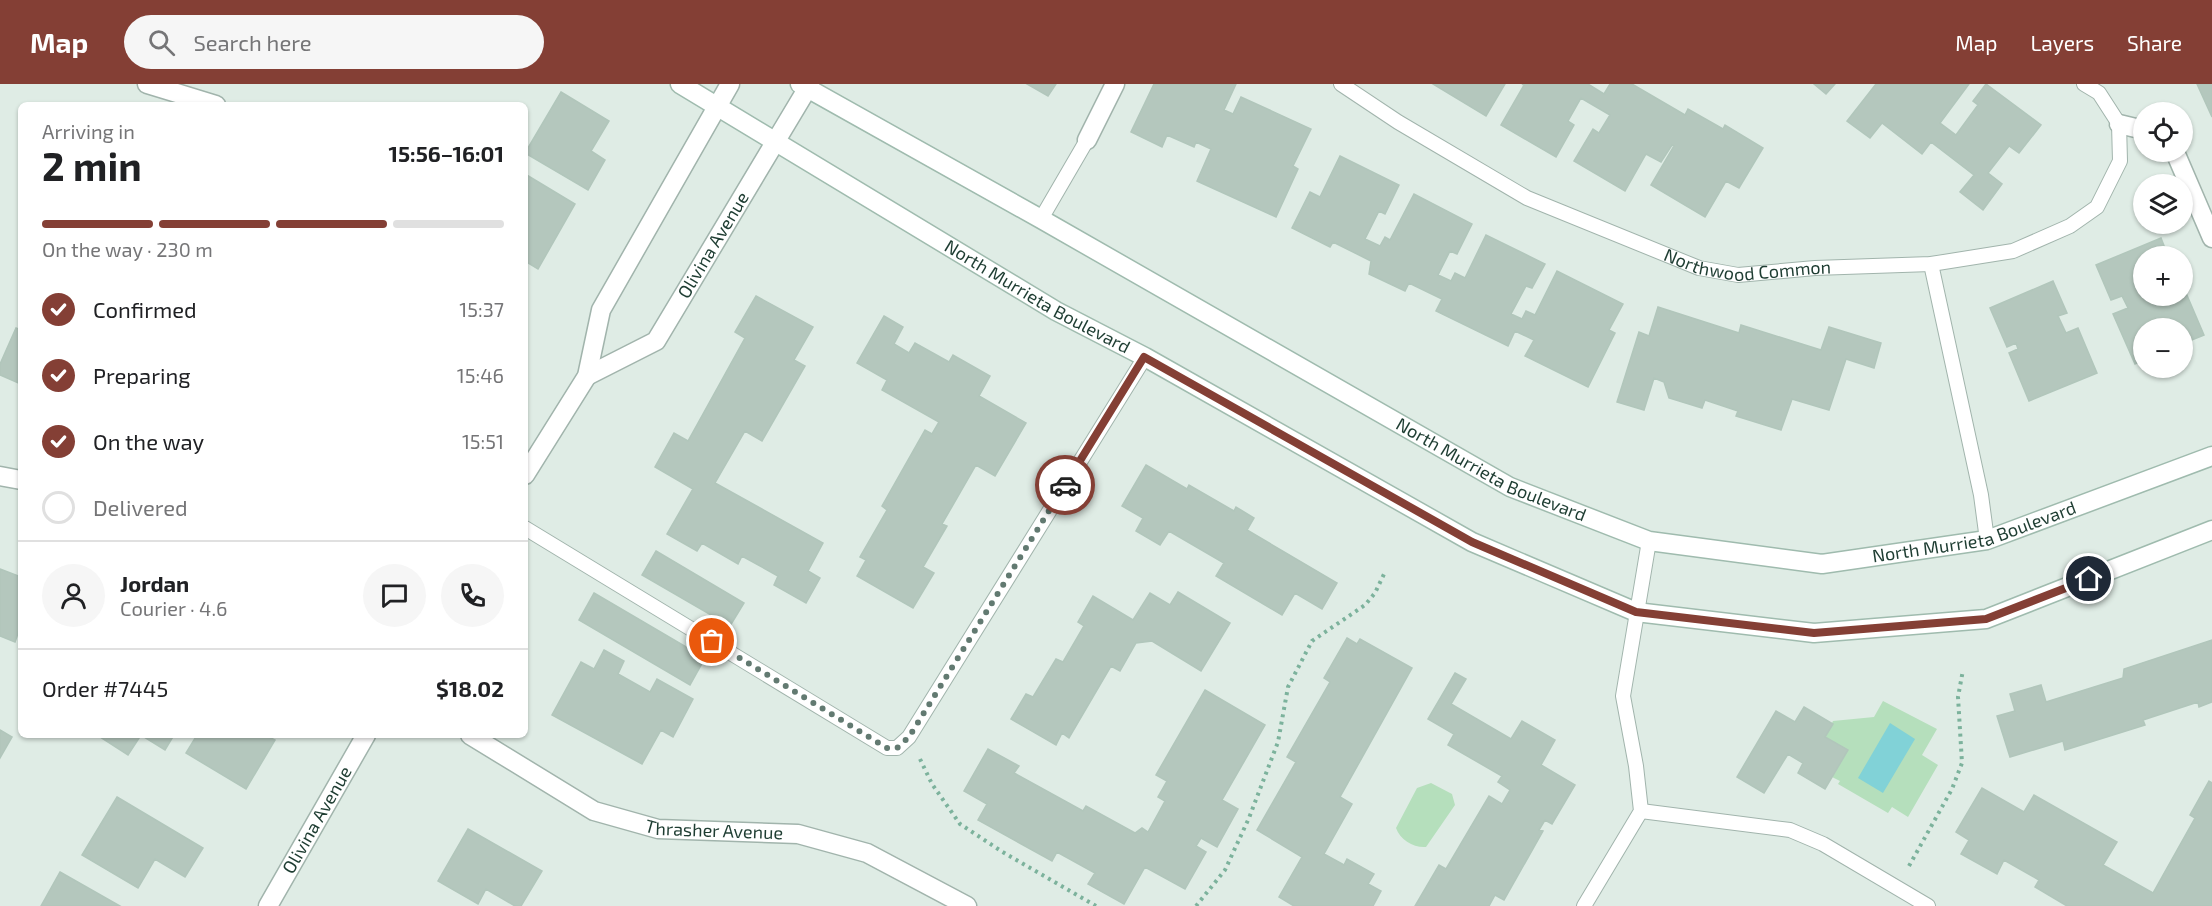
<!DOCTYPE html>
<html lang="en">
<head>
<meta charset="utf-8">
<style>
	:root { --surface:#fff; --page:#f6f6f6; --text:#202124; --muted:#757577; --line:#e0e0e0; --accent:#843f35 }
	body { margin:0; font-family:"Exo 2",sans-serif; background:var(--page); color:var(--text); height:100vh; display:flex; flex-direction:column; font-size:22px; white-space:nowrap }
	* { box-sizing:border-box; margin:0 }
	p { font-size:20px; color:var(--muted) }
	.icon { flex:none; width:33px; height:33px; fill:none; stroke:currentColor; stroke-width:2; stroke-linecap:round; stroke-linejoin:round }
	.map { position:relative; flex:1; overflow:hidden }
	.drawer { position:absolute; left:18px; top:18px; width:510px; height:636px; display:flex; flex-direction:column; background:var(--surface); border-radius:9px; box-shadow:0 2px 4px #0004 }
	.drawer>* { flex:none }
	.controls { position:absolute; left:2133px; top:18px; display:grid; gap:12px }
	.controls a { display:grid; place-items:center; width:60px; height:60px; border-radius:50%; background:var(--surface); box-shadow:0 2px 4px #0004; font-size:30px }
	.pin { position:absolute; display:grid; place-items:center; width:51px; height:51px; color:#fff; margin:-26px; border:3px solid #fff; border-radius:50%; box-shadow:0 2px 6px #0007 }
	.courier { position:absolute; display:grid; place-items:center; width:60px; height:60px; margin:-30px; border:4px solid #843f35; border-radius:50%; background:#fff; color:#222; box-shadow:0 2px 8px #0007 }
	.overview em { font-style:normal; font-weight:700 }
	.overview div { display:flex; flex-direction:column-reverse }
	.overview { display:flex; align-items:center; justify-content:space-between; height:102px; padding:0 24px }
	h1 { font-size:39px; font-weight:700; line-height:45px }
	.bar { display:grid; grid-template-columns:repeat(4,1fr); gap:9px 6px; align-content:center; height:72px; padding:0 24px }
	.bar i { height:8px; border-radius:4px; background:var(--line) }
	.bar .on { background:var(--accent) }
	.bar p { grid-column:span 4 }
	.line { display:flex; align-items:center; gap:15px; padding:0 24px; border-top:2px solid var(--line) }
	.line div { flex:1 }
	.round { display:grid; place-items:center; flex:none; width:63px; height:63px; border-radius:32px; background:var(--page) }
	ol { padding:0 24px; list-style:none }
	li { display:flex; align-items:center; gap:18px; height:66px }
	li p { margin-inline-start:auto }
	li .icon { padding:6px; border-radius:50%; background:var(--accent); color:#fff; stroke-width:4 }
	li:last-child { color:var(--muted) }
	li i { width:33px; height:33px; border:3px solid var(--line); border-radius:50% }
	header { display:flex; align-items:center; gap:36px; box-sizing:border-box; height:84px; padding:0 30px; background:var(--accent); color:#fff }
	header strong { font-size:28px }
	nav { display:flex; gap:33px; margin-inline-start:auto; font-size:21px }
	.search { width:420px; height:54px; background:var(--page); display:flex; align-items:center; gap:15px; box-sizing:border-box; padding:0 21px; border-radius:33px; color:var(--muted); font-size:22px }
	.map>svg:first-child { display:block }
	.green { fill:#b5dfbc }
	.water { fill:#81d2d7 }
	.building { fill:#b4c7bd; stroke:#b1c6bb; stroke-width:1.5 }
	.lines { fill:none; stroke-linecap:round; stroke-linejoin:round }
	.service-casing { stroke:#a1b4ac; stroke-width:16 }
	.minor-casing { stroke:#a1b4ac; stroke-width:21 }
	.tertiary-casing { stroke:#a1b4ac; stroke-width:21 }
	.secondary-casing { stroke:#9fbbae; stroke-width:21 }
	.path { stroke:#7cb29c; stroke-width:4; stroke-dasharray:3 4.5; stroke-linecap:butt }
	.service { stroke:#fff; stroke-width:14 }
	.minor { stroke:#fff; stroke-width:18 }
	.tertiary { stroke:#fff; stroke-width:18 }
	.secondary { stroke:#fff; stroke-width:18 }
	.done { stroke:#627a71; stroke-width:6; stroke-dasharray:0 10.8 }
	.route { stroke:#843f35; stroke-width:8 }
	.labels { text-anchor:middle; stroke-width:4.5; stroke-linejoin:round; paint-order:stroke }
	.street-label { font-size:18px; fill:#1e3d32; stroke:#eff8f3 }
</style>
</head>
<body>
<header>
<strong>Map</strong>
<div class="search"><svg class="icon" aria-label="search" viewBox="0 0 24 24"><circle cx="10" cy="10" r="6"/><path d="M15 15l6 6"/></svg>Search here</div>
<nav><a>Map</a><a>Layers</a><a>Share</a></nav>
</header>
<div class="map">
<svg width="2212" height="822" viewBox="0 0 2212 822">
	<rect width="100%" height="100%" fill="#dfece5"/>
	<path class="green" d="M1883 617 1937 645 1922 671 1938 681 1908 733 1892 723 1888 729 1838 700 1840 697 1832 693 1847 666 1825 653 1833 637 1874 633Z
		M1431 699 1452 710 1455 721 1426 763C1414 764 1400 756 1396 744L1417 704Z"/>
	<path class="water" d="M1890 639 1915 655 1883 709 1858 694Z"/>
	<path class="building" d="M1027 0H1056L1048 12Z
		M1154 0H1236L1224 26 1233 30 1241 13 1311 45 1293 82 1298 85 1276 133 1197 97 1211 65 1196 58 1194 63 1167 51 1162 63 1131 48Z
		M1433 0H1505L1486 32Z
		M1522 0H1588L1604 10 1610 0H1632L1685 31 1688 25 1723 45 1725 41 1763 64 1739 104 1726 97 1705 133 1651 101 1674 62 1672 61 1661 78 1646 70 1625 107 1574 77 1593 45 1599 49 1610 31 1581 14 1568 37 1574 41 1556 73 1501 41 1524 1Z
		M1814 0H1835L1826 10Z
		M1876 0H1969L1940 39 1956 51 1978 21 1973 17 1986 0 2041 41 2019 69 2009 62 1988 89 2002 100 1983 126 1960 108 1974 91 1931 58 1922 70 1882 39 1870 54 1847 37Z
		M2197 0H2212V33Z
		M561 8 609 37 591 67 605 76 588 106 525 69Z
		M1340 72 1399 101 1385 130 1379 127 1365 155 1380 162 1385 153 1390 156 1414 110 1472 140 1457 170 1450 167 1438 191 1451 197 1455 189 1465 194 1486 151 1545 180 1532 204 1526 202 1511 230 1522 235 1526 227 1535 231 1557 187 1623 220 1609 246 1615 249 1588 303 1525 272 1534 256 1515 247 1508 262 1436 227 1442 215 1409 199 1405 207 1369 190 1371 177 1333 158 1330 163 1292 144 1310 108 1320 113Z
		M525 90 575 120 538 185 525 177Z
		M2161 154 2168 172H2144V212H2172L2173 214 2186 209 2204 251 2182 260V244H2144V276L2135 280 2113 230 2128 224 2122 212 2111 216 2096 181Z
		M2053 197 2067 229 2058 232 2066 249 2078 244 2097 289 2029 317 2009 269 2018 265 2016 259 2007 263 1990 224Z
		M756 212 813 243 794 276 805 282 762 357 745 347 715 399 823 459 808 487 820 494 806 519 774 501 778 492 742 472 738 480 702 459 697 467 667 450 693 405 655 383 674 349 688 357 745 254 735 248Z
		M1658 223 1739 249 1741 241 1821 266 1829 243 1881 259 1874 284 1846 275 1829 326 1792 315 1781 346 1736 332 1738 327 1705 316 1702 324 1669 314 1664 298 1654 294 1644 326 1617 318 1639 248 1649 252Z
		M884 232 903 243 894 260 909 269 915 259 949 278 953 271 990 292 979 312 1026 339 995 392 976 381 942 440 947 442 923 483 934 489 913 524 857 492 866 476 860 473 887 426 882 422 925 346 932 350 939 338 882 306 887 296 857 279Z
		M16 244 21 246V300L0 291V280Z
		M1146 381 1187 405 1189 401 1234 427 1236 423 1254 434 1247 446 1337 499 1322 525 1295 509 1282 531 1216 492 1224 479 1169 447 1160 461 1136 447 1143 434 1122 422Z
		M656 467 744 519 730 542 642 491Z
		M0 485 21 493V541L15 558 0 552Z
		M1178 508 1230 539 1201 587 1152 557 1136 559 1120 587 1111 582 1069 654 1062 649 1056 661 1011 635 1026 610 1033 613 1056 575 1063 578 1084 542 1078 538 1093 512 1133 536 1150 509 1170 521Z
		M594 509 705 574 690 601 579 536Z
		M1347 554 1357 560 1360 555 1412 584 1340 713 1352 720 1324 770 1344 781 1347 775 1374 790 1368 800 1381 807 1373 822H1294L1279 813 1302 773 1257 746 1296 678 1287 673 1330 598 1324 594Z
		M2212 556V618L2199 623 2198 618 2143 636 2145 641 2065 666 2063 657 2010 673 1997 632 2015 627 2010 610 2041 601 2046 618 2123 594 2124 585Z
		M604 566 624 577 618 590 650 608 657 595 693 615 673 653 661 646 642 680 552 631 581 578 594 585Z
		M1455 589 1466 595 1451 620 1511 655 1522 637 1555 656 1541 681 1575 701 1552 740 1545 736 1539 746 1543 747 1504 816 1495 811 1489 822H1415L1439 781 1446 785 1489 712 1502 720 1510 706 1498 698 1502 692 1448 661 1454 650 1428 635Z
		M1205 606 1265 641 1222 716 1238 725 1217 763 1201 754 1196 762 1206 768 1185 805 1145 783 1124 820 1088 800 1095 789 1057 768 1052 777 978 736 987 720 964 707 988 665 1019 682 1014 689 1083 727 1086 722 1135 749 1142 744 1148 748 1165 717 1158 713 1167 697 1156 691Z
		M1804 623 1833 640 1825 653 1848 666 1825 705 1798 689 1803 679 1788 670 1764 709 1737 693 1776 627 1795 638Z
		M0 646 12 653 0 674Z
		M97 651H174L165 666 141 651 128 671Z
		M197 651H265L275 656 246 705 186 669Z
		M2209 697 2212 699V822H2067L2035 803 2039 796 2004 776 1997 790 1961 770 1969 756 1956 748 1982 704 2024 728 2034 711 2117 758 2103 781 2153 809 2195 734 2190 731Z
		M117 713 203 764 185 793 155 775 138 804 82 771Z
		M468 745 542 787 521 822H515L486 805 478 820 438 797Z
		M60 788 120 822H41Z"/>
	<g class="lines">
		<defs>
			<g id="service">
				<path id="s1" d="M1341 0 1398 38 1527 114 1699 184 1738 191 1815 184 1931 180 2013 167 2070 142 2097 123 2120 77 2119 40 2099 9 2084 0"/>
				<path d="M1041 135 1087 56"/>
				<path d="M1931 180 1981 411 1987 456"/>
				<path d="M525 444 887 664H897L909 653 1145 273"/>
				<path d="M1641 727 1790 746 1823 760 1928 822"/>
				<path d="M1584 822 1641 727 1636 682 1623 612 1649 457"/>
			</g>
			<g id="minor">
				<path d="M147 0 216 21"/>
				<path d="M2119 40 2144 46"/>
				<path d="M1087 56 1115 0"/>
				<path d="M2175 68 2212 154"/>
				<path d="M0 392 21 396"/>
				<path id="s2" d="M470 651 594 727 658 745 798 750 867 769 967 822"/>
			</g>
			<g id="tertiary">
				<path id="s3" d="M587 292 656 257 810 0"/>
				<path d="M525 391 587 292 601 226 730 0"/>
				<path id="s4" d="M268 822 366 651"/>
			</g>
			<g id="secondary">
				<path id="s5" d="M680 0 1056 227 1145 273 1472 458 1636 528 1814 549 1986 535 2212 446"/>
				<path id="s6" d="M800 0 1041 135 1510 403 1649 457 1822 480 1987 456 2212 372"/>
			</g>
		</defs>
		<use href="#service" class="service-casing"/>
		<use href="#minor" class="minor-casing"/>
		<use href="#tertiary" class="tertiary-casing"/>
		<use href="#secondary" class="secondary-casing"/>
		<path class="path" d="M920 675 932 700 960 740 1001 767 1096 822
			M1909 782 1952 705 1962 679 1958 613 1963 586
			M1196 822 1225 786 1249 734 1278 658 1288 603 1312 557 1365 521 1375 509 1384 490"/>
		<use href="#service" class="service"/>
		<use href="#minor" class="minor"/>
		<use href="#tertiary" class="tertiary"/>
		<use href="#secondary" class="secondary"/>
	</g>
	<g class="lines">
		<path class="done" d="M712 557 887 664H897L909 653 1065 401"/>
		<path class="route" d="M1065 401 1144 273 1472 458 1636 528 1814 549 1986 535 2089 495"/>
	</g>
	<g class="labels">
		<g class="street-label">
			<text dy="6" stroke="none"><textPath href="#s3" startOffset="189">Olivina Avenue</textPath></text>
			<text dy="6" stroke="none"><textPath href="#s1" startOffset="452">Northwood Common</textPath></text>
			<text dy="6" stroke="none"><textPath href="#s5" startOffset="416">North Murrieta Boulevard</textPath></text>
			<text dy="6" stroke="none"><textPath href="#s6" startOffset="792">North Murrieta Boulevard</textPath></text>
			<text dy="6" stroke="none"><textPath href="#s6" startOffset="1296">North Murrieta Boulevard</textPath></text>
			<text dy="6" stroke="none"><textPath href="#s4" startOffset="99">Olivina Avenue</textPath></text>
			<text dy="6" stroke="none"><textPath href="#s2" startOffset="268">Thrasher Avenue</textPath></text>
		</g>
	</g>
</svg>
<div class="controls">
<a><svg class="icon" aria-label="locate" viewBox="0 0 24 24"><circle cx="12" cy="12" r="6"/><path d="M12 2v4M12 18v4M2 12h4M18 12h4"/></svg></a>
<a><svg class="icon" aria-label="layers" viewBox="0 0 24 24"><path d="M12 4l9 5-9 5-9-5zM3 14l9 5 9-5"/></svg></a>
<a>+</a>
<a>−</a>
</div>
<div class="pin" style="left:712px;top:557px;background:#ea580c"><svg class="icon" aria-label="bag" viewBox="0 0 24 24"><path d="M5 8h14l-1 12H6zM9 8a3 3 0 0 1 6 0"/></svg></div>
<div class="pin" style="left:2089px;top:495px;background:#1f2937"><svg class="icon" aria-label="home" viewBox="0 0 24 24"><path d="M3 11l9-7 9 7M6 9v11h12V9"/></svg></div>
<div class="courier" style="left:1065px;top:401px"><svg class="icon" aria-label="car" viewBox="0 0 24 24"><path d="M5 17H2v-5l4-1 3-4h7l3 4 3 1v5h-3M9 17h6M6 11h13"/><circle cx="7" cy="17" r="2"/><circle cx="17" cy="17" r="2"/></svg></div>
<section class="drawer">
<div class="overview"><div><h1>2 min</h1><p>Arriving in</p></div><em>15:56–16:01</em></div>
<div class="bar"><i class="on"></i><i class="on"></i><i class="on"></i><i></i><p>On the way · 230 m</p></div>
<ol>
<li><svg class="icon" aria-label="check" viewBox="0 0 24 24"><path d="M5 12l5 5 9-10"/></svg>Confirmed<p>15:37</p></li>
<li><svg class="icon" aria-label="check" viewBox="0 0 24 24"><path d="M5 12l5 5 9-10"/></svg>Preparing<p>15:46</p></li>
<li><svg class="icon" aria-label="check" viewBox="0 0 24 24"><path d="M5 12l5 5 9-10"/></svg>On the way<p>15:51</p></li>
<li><i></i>Delivered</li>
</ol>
<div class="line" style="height:108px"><a class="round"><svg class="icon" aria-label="person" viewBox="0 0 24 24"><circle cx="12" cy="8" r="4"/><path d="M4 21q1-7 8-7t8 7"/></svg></a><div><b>Jordan</b><p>Courier · 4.6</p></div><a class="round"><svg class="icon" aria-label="chat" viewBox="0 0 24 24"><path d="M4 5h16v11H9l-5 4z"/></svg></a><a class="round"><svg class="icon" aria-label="phone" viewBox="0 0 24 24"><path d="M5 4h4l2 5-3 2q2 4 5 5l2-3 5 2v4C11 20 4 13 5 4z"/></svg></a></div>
<div class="line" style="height:78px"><div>Order #7445</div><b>$18.02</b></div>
</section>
</div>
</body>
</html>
